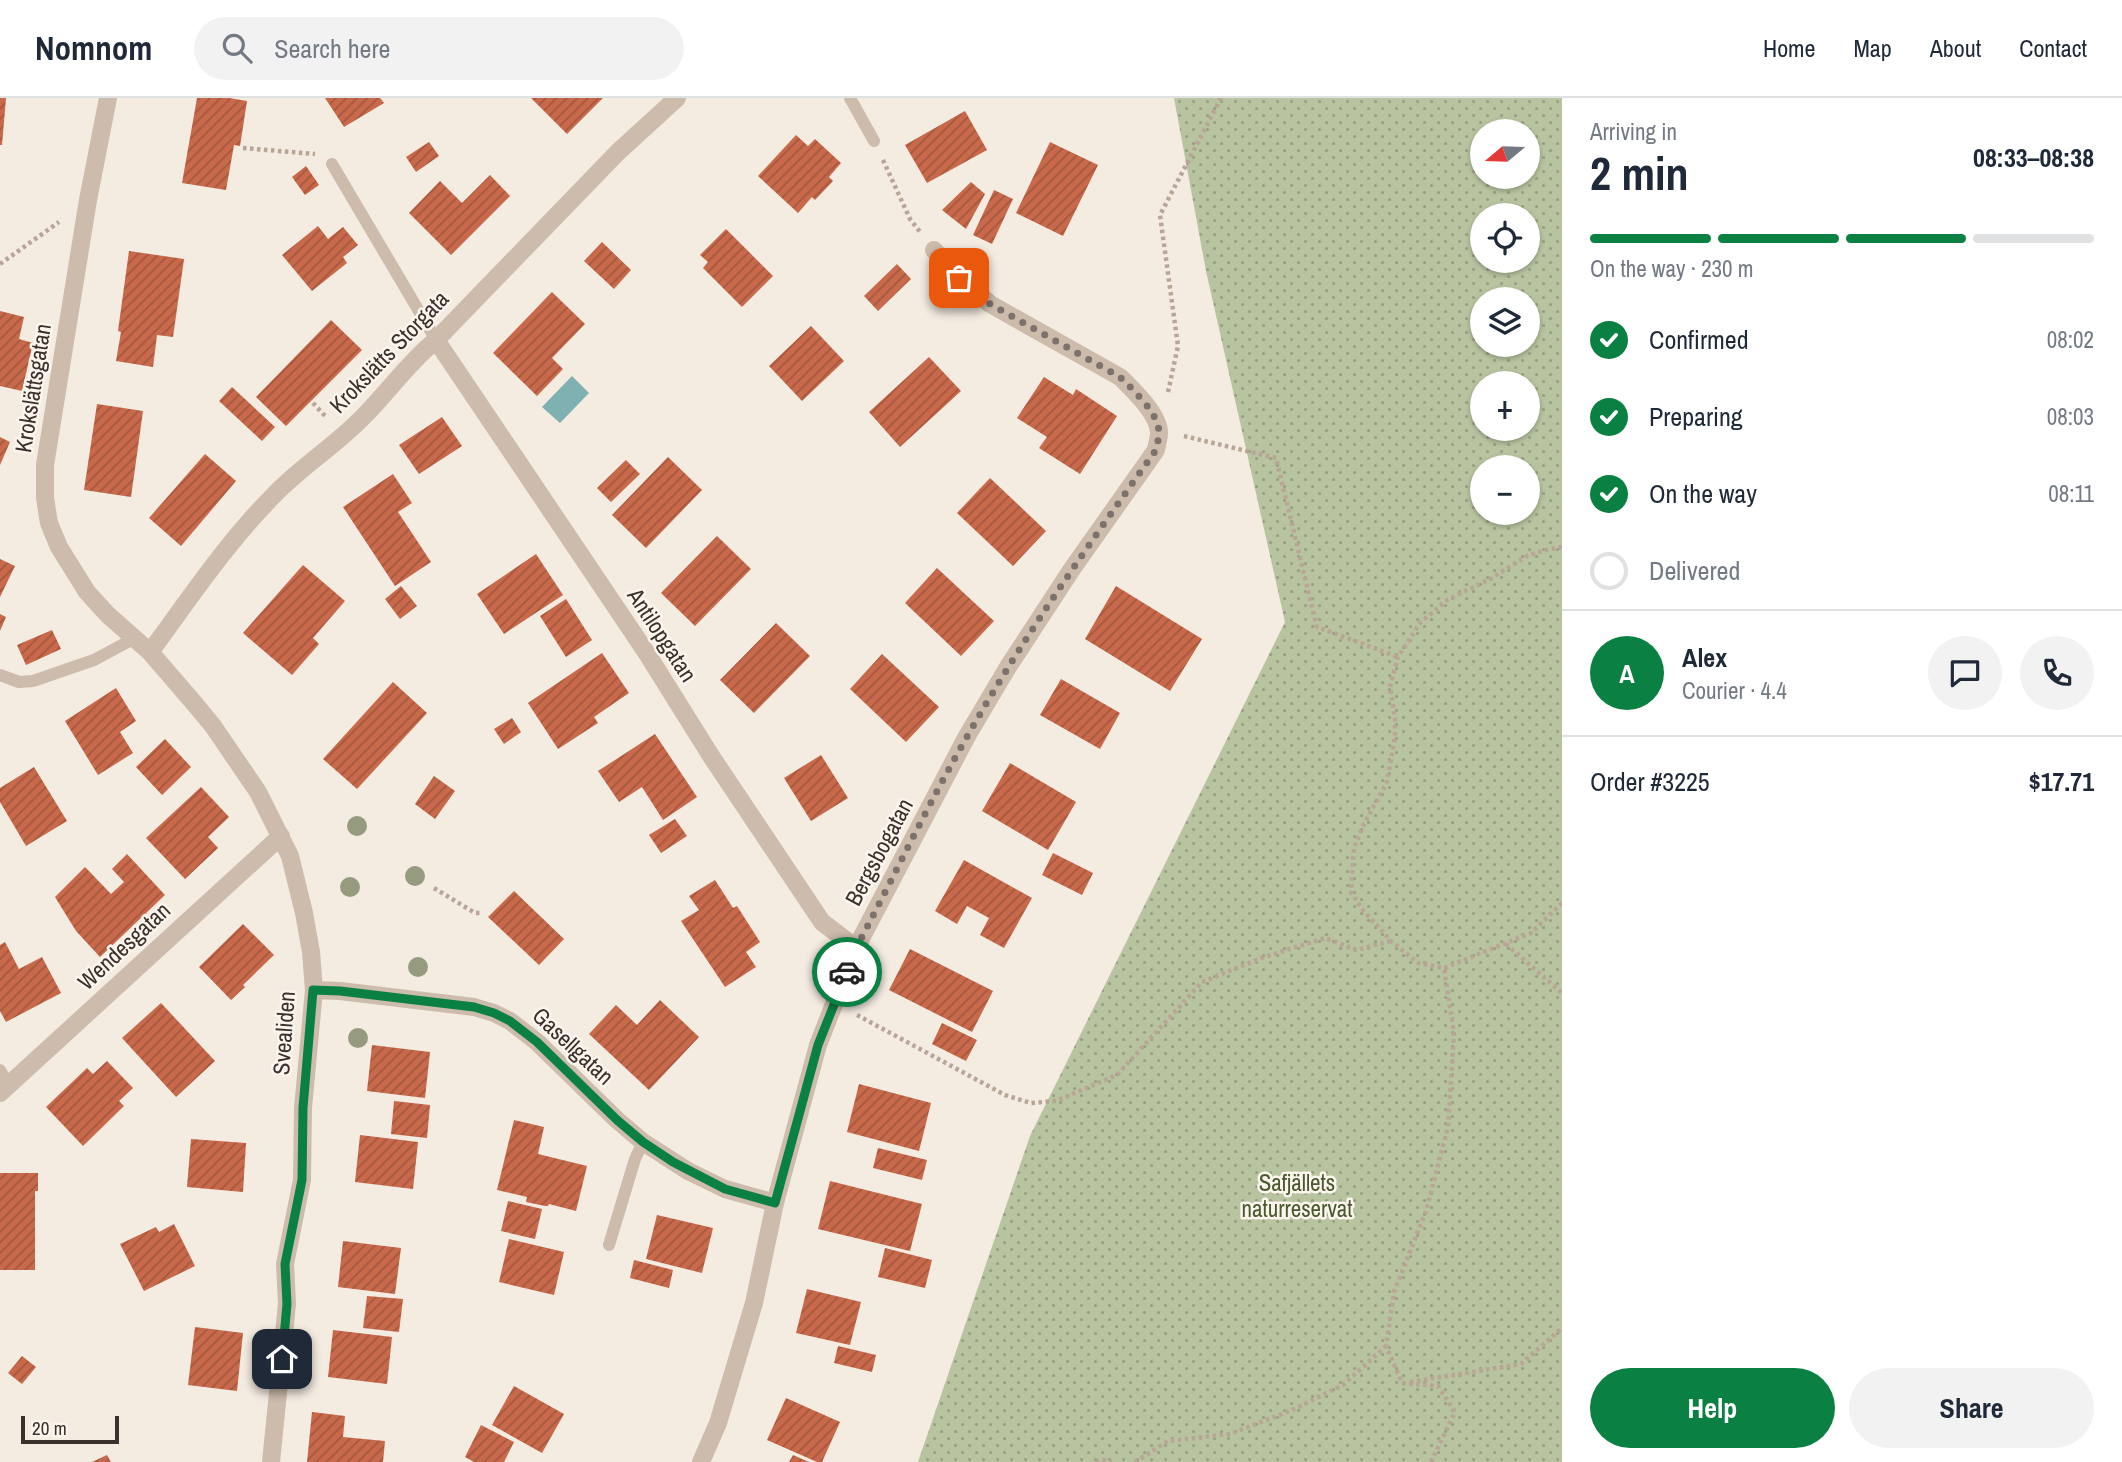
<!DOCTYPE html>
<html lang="en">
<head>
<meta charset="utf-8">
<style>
	:root { --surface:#fff; --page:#f2f2f3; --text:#1f2937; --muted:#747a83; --line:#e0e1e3; --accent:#0b8043 }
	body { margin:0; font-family:"Archivo Narrow",sans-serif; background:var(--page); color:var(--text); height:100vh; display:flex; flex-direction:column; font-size:26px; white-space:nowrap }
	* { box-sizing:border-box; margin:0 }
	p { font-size:23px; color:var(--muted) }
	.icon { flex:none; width:38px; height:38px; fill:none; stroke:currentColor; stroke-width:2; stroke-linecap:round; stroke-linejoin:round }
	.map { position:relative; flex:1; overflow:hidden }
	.sheet { display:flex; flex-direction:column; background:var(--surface); width:560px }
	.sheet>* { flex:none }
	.needle { width:46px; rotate:251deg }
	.buttons { position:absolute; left:1470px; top:21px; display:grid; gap:14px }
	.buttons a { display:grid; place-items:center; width:70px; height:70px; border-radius:50%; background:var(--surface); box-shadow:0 2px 5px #0004; font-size:35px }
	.scale { position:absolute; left:21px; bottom:18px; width:98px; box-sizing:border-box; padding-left:7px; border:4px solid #3b302b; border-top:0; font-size:19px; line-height:24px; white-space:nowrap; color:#3b302b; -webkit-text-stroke:5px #fbf5ee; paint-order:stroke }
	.pin { position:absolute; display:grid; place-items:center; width:60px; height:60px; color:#fff; margin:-30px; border-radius:14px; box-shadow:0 4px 10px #0006 }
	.courier { position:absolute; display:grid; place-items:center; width:70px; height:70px; margin:-35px; border:5px solid #0b8043; border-radius:50%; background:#fff; color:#222; box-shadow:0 2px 9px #0007 }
	.summary em { font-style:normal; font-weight:700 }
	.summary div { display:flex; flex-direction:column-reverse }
	.summary { display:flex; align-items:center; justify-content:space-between; height:119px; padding:0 28px }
	h1 { font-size:46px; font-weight:700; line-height:52px }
	.bar { display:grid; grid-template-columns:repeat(4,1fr); gap:10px 7px; align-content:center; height:84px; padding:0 28px }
	.bar i { height:9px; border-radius:5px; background:var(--line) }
	.bar .on { background:var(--accent) }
	.bar p { grid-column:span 4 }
	.line { display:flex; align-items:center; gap:18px; padding:0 28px; border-top:2px solid var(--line) }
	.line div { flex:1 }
	.round { display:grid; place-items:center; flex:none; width:74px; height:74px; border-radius:37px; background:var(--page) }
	ol { padding:0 28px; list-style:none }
	li { display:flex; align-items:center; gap:21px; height:77px }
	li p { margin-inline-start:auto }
	li .icon { padding:7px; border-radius:50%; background:var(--accent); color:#fff; stroke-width:4 }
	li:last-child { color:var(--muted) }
	li i { width:38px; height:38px; border:4px solid var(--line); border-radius:50% }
	.cta { display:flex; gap:14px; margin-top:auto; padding:14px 28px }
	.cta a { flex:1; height:80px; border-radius:42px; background:var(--accent); color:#fff; font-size:28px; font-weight:700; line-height:80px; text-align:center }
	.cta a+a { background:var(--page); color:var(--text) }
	header { display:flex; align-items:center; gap:42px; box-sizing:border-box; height:98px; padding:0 35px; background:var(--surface); border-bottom:2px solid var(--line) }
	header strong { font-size:33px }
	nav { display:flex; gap:38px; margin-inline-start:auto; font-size:24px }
	.search { width:490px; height:63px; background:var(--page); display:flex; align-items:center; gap:18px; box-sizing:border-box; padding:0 24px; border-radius:38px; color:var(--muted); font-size:26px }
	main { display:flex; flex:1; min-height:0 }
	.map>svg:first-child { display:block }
	.park { fill:url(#park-dots); fill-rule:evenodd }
	.water { fill:#7fb0b2 }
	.building { fill:url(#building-hatch) }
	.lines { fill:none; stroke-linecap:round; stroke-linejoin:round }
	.path { stroke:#b9a596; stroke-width:4.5; stroke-dasharray:3.5 3.5; stroke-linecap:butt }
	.lane { stroke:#cdbbac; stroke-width:12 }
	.street { stroke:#cdbbac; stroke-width:18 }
	.tree { fill:#969b7f }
	.done { stroke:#7c716b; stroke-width:7; stroke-dasharray:0 12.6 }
	.route { stroke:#0b8043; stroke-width:9 }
	.labels { text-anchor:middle; stroke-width:5; stroke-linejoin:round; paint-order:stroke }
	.street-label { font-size:23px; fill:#3b302b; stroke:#fbf5ee }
	.park-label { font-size:23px; fill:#4a5a2e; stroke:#fbf5ee }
</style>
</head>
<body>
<header>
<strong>Nomnom</strong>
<div class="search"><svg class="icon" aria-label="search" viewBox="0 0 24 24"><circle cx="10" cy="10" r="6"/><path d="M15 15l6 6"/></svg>Search here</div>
<nav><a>Home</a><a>Map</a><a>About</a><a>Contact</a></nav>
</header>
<main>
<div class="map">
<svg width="1562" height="1364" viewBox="0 0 1562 1364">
	<defs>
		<pattern id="park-dots" width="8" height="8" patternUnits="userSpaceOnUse" patternTransform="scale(1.75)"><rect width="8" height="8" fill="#b8c4a0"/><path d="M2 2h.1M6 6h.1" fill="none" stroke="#97a083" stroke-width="1.8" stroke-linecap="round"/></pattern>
		<pattern id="building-hatch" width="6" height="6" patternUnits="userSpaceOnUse" patternTransform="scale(1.75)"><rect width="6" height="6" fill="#c8694b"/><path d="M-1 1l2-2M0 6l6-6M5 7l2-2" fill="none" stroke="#a4573f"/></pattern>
	</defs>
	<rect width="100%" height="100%" fill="#f4ebe1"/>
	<path class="park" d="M1174 0H1562V1364H918L1030 1038 1285 524 1206 173ZM1482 33H1528V79H1482ZM1482 117H1528V163H1482ZM1482 201H1528V247H1482ZM1482 285H1528V331H1482ZM1482 369H1528V415H1482Z"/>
	<path class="water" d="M572 278 589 295 560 325 542 309Z"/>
	<path class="building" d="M0 0H6L2 47H0Z
		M197 0H229L247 3 240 48 234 47 226 92 182 85Z
		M325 0H380L384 5 344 29Z
		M531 0H603L567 36Z
		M965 13 987 52 927 85 905 47Z
		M796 37 808 48 815 41 841 65 829 79 833 83 815 102 812 99 798 115 758 78Z
		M429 44 439 58 416 74 406 59Z
		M1050 44 1098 67 1063 138 1016 115Z
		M306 68 319 87 305 97 292 79Z
		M490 77 510 98 451 157 409 115 440 83 462 105Z
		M971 84 985 96 966 131 942 112Z
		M994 92 1013 101 992 146 973 137Z
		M318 128 328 141 343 129 358 147 343 159 347 165 312 193 282 157Z
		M726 131 773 178 742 209 703 170 708 164 700 157Z
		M602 144 631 172 614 191 584 163Z
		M129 153 184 161 173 239 157 237 153 269 116 263 121 234 118 233Z
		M897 166 911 181 878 213 864 198Z
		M552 194 585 226 552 260 563 271 537 298 493 255Z
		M0 213 24 219 19 241 33 245 22 293 0 288Z
		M331 222 362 252 286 328 256 299Z
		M811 228 844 263 802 303 769 268Z
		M929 259 961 293 900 349 869 314Z
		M1044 279 1073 297 1076 291 1117 318 1080 376 1039 350 1047 339 1017 320Z
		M232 289 275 329 262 343 219 303Z
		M97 306 143 313 131 399 84 392Z
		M442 319 462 348 419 376 399 347Z
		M0 339 10 344 0 367Z
		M205 356 236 383 181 448 149 420Z
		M668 359 702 392 646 450 612 417Z
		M626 362 640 376 611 404 597 390Z
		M393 376 412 405 398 414 431 464 395 488 343 409Z
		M990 380 1046 433 1013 468 957 415Z
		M717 438 751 471 695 528 661 495Z
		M536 456 563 497 504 536 477 496Z
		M0 461 15 468 0 499Z
		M303 467 345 503 313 540 319 546 292 577 243 535Z
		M937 470 994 523 961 558 905 505Z
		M401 488 417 508 400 521 385 501Z
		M1116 488 1202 541 1170 593 1085 541Z
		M566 501 592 542 566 559 540 518Z
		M0 516 6 519 0 533Z
		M776 525 810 558 754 615 720 582Z
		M52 532 61 551 26 567 17 547Z
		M602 555 629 595 594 619 598 625 558 651 528 605Z
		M882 556 939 609 906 644 850 591Z
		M1061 581 1120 615 1100 651 1040 617Z
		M393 584 427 615 357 691 323 661Z
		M116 590 136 623 120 634 133 655 98 677 65 623Z
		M512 620 521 634 504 646 494 631Z
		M655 636 697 699 663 722 642 689 619 704 598 673Z
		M165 641 191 669 162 697 136 669Z
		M821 657 848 700 811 723 784 680Z
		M1010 665 1076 704 1048 752 982 713Z
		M34 669 67 723 26 748 0 704V690Z
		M434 678 455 693 435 721 415 706Z
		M201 689 229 719 208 739 218 750 185 781 146 740Z
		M675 721 687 738 661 755 649 737Z
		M1053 755 1093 775 1082 797 1042 777Z
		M127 756 165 797 100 859 76 833 55 799 85 769 111 796 124 784 112 771Z
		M964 762 1032 800 1004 850 980 837 989 820 967 808 957 826 935 813Z
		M715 782 733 810 737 808 760 844 746 854 756 869 725 889 681 823 699 812 689 798Z
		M514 793 564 841 539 867 488 819Z
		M243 826 274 857 243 887 245 889 231 902 199 869Z
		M5 844 19 871 42 859 61 895 6 924 0 913V847Z
		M910 851 993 893 972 934 889 892Z
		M660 902 699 939 649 992 589 936 616 907 637 927Z
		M161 905 215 963 176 999 122 940Z
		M942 925 977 942 966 963 932 946Z
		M372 947 430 954 425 1000 367 993Z
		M107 963 133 990 119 1003 124 1008 83 1048 46 1009 87 970 93 976Z
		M859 986 931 1005 919 1053 847 1034Z
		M394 1003 430 1007 427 1040 391 1036Z
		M514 1022 544 1029 538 1056 587 1068 576 1113 549 1106 548 1108H545L526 1104 527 1099 497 1092Z
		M360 1037 418 1044 413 1091 355 1084Z
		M191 1041 246 1045 243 1094 187 1089Z
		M878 1050 927 1062 922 1082 873 1070Z
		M0 1075H38V1093H35V1172H0Z
		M830 1083 922 1106 910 1153 818 1131Z
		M508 1103 542 1111 535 1141 501 1133Z
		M657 1117 713 1130 702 1175 646 1161Z
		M174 1126 195 1168 144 1193 120 1146 156 1129 159 1134Z
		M509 1141 564 1154 554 1197 499 1184Z
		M343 1143 401 1150 395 1196 338 1189Z
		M885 1150 932 1162 925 1190 878 1179Z
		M634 1162 673 1172 669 1190 630 1180Z
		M807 1191 861 1204 850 1247 796 1235Z
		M367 1198 403 1201 399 1234 363 1230Z
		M195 1229 243 1235 237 1293 188 1287Z
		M333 1232 392 1239 387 1286 328 1279Z
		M838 1248 876 1257 872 1274 834 1265Z
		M22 1258 36 1269 22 1286 8 1275Z
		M514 1288 564 1316 542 1355 492 1327Z
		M786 1300 840 1324 822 1364H817L767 1342Z
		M312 1314 345 1318 343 1339 385 1343 383 1364H307Z
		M481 1327 514 1344 504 1364H474L465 1359Z
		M107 1357 111 1364H92Z
		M793 1357 809 1364H789Z"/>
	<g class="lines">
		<path class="path" d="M243 50 315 56
			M883 62 910 121 921 135
			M0 166 59 124
			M1168 294 1178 248 1160 117 1221 0
			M313 305 326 319
			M1184 338 1276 360 1317 529 1398 559
			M1562 449 1545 452 1527 458 1490 481 1447 502 1420 525 1398 559 1390 589 1395 620V639L1387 684 1364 726 1354 749 1351 794 1362 811 1391 843 1418 865 1444 870 1531 835 1562 805
			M434 790 475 815H482
			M1506 846 1562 895
			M857 917 1005 997 1031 1005 1056 1003 1117 977 1202 884 1264 859 1325 840 1356 852 1391 843
			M1410 1284 1521 1266 1562 1230
			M1096 1364 1103 1362 1112 1364
			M1135 1364 1168 1343 1230 1336 1292 1312 1343 1287 1386 1248
			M1431 1364 1455 1314 1438 1288 1402 1285 1386 1248 1394 1194 1426 1113 1448 1029 1454 935 1444 870"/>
		<path class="lane" d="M850 0 874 43
			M332 66 436 242
			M0 577 19 584 33 583 94 562 135 540
			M0 972 9 987
			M609 1147 635 1061 643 1044"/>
		<path class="street" d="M108 0 88 102 45 367V400L49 425 59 449 87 494 108 517 150 554 194 605 213 628 258 694 290 758 304 815 311 854 314 892 303 1010 302 1082 285 1166 287 1206 271 1364
			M436 242 646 554 711 658 822 824 856 850
			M150 554C190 500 227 444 275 396 302 368 336 347 363 319 389 293 407 266 436 242L618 54 677 0
			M314 892 340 893 474 909 494 915 510 923 537 944 617 1022 643 1044 688 1073 725 1091 775 1105
			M0 995 281 738
			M701 1364 718 1325 754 1205 775 1105 818 947 856 850 967 638 1008 569 1072 471 1156 352C1157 346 1159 340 1159 335 1159 316 1133 292 1120 279L990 206 959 180 934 152"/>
	</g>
	<g class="tree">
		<circle cx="357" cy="728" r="10"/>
		<circle cx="415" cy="778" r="10"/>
		<circle cx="350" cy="789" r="10"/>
		<circle cx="418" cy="869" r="10"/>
		<circle cx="358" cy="940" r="10"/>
	</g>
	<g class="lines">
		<path class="done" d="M847 874 856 850C894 779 928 706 968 637 1024 538 1090 445 1156 352 1157 346 1159 340 1159 335 1159 315 1133 292 1120 279L990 206 959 180"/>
		<path class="route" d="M282 1261 287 1206 285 1166 302 1082 303 1010 313 892 340 893 474 909 494 915 510 923 537 944 617 1022 643 1044 673 1064 725 1091 775 1105 818 947 847 874"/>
	</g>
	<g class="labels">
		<g class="street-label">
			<text transform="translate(389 254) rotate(-46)" y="8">Krokslätts Storgata</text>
			<text transform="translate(33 290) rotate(-81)" y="8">Krokslättsgatan</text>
			<text transform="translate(662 537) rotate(57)" y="8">Antilopgatan</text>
			<text transform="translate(879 754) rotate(-62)" y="8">Bergsbogatan</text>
			<text transform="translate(124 848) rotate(-43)" y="8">Wendesgatan</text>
			<text transform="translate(284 935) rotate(-86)" y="8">Svealiden</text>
			<text transform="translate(573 948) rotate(43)" y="8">Gasellgatan</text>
		</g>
		<g class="park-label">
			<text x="1297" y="1093">Safjällets<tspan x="1297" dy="26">naturreservat</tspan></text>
		</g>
	</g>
</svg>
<div class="buttons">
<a><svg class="needle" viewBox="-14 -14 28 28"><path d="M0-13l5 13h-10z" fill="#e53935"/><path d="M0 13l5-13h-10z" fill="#747a83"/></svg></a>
<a><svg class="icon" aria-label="locate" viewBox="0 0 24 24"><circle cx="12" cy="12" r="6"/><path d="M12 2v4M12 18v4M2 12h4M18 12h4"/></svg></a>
<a><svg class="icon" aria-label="layers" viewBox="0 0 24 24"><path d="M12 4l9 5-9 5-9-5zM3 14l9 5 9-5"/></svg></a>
<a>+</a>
<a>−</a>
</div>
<div class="scale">20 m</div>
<div class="pin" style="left:959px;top:180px;background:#ea580c"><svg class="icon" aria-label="bag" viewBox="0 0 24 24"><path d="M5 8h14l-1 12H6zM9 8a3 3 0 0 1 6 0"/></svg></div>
<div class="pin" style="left:282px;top:1261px;background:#1f2937"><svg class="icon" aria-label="home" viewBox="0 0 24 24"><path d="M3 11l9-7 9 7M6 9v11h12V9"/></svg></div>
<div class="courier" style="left:847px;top:874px"><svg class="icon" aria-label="car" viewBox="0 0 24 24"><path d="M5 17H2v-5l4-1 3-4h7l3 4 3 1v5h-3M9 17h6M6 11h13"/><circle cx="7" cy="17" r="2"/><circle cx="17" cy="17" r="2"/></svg></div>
</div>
<section class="sheet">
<div class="summary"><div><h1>2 min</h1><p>Arriving in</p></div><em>08:33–08:38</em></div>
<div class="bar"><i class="on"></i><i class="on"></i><i class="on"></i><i></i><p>On the way · 230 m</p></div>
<ol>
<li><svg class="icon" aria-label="check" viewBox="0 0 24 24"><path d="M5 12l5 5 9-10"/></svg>Confirmed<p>08:02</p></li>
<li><svg class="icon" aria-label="check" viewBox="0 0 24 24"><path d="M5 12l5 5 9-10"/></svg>Preparing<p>08:03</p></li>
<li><svg class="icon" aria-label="check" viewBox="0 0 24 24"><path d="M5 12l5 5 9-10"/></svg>On the way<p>08:11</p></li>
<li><i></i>Delivered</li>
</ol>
<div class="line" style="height:126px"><b class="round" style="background:var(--accent);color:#fff">A</b><div><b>Alex</b><p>Courier · 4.4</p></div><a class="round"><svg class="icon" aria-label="chat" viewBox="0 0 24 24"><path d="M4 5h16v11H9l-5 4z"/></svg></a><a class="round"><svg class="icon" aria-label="phone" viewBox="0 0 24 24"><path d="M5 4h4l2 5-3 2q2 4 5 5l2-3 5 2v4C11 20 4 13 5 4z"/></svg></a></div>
<div class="line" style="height:91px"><div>Order #3225</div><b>$17.71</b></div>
<div class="cta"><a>Help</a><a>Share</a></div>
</section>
</main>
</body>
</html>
